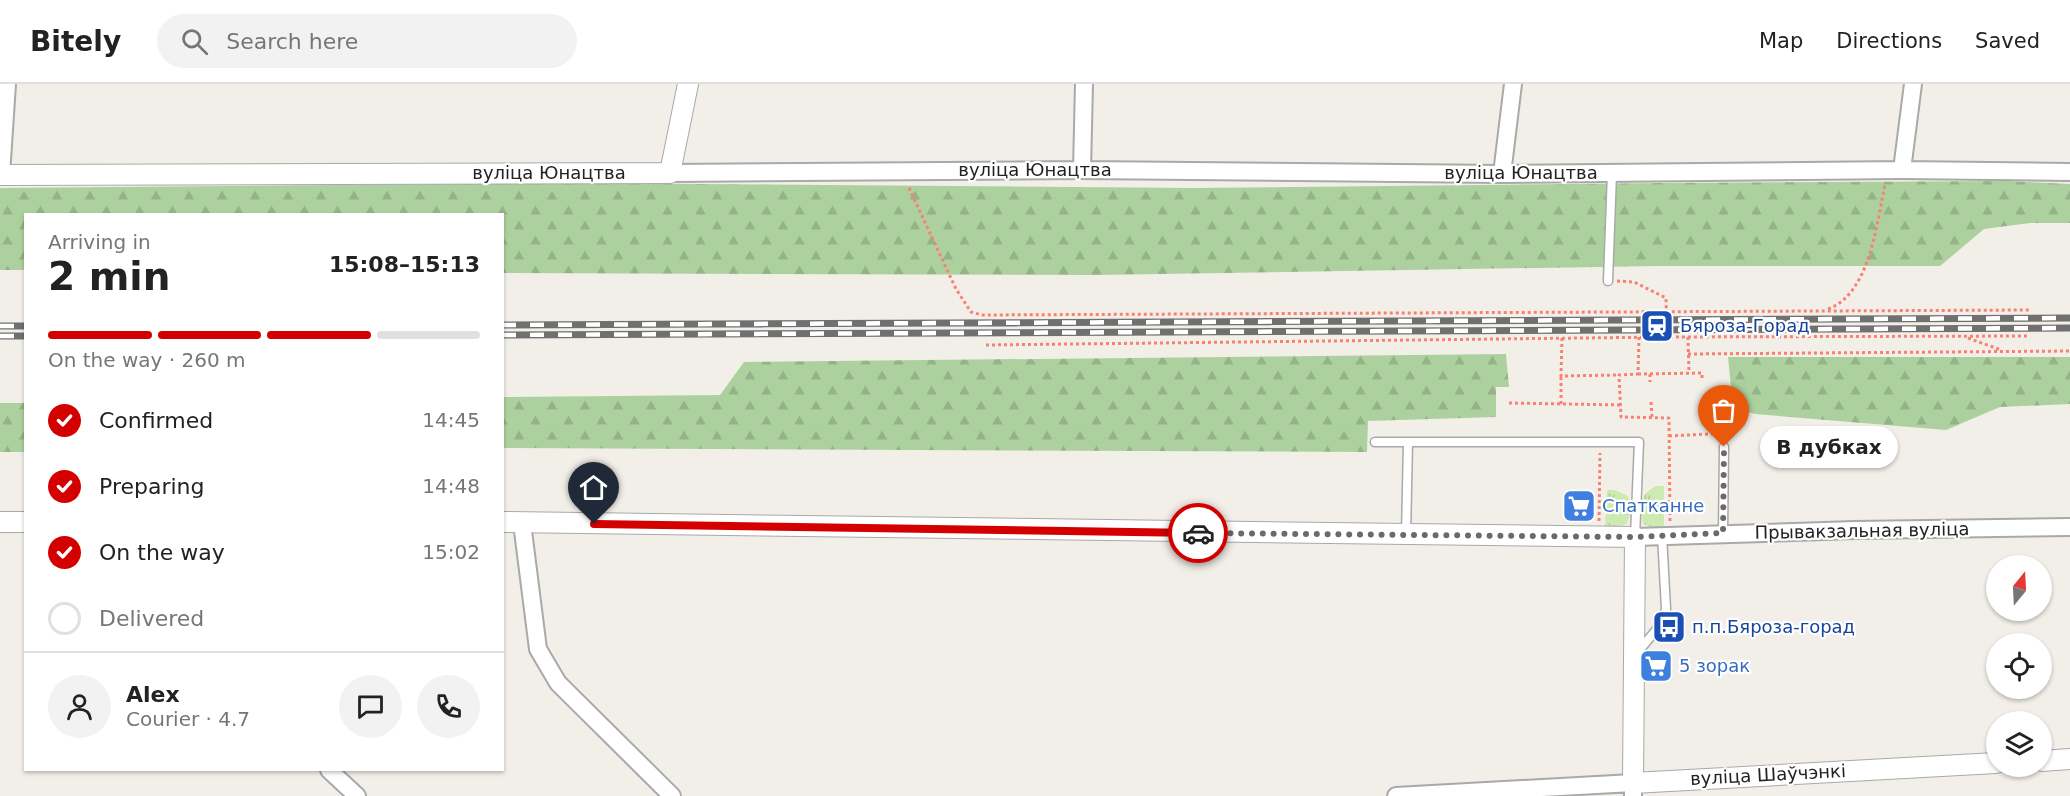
<!DOCTYPE html>
<html lang="en">
<head>
<meta charset="utf-8">
<style>
	:root { --surface:#fff; --page:#f2f2f2; --text:#222; --muted:#767676; --line:#e0e0e0; --accent:#d40000 }
	body { margin:0; font-family:"DejaVu Sans",sans-serif; background:var(--page); color:var(--text); height:100vh; display:flex; flex-direction:column; font-size:22px; white-space:nowrap }
	* { box-sizing:border-box; margin:0 }
	p { font-size:20px; color:var(--muted) }
	.icon { flex:none; width:33px; height:33px; fill:none; stroke:currentColor; stroke-width:2; stroke-linecap:round; stroke-linejoin:round }
	.map { position:relative; flex:1; overflow:hidden }
	.side { position:absolute; left:24px; top:129px; width:480px; height:558px; display:flex; flex-direction:column; background:var(--surface); border-radius:0px; box-shadow:0 2px 4px #0004 }
	.side>* { flex:none }
	.needle { width:39px; rotate:18deg }
	.fabs { position:absolute; left:1986px; top:471px; display:grid; gap:12px }
	.fabs a { display:grid; place-items:center; width:66px; height:66px; border-radius:50%; background:var(--surface); box-shadow:0 2px 4px #0004; font-size:30px }
	.pin { position:absolute; display:grid; place-items:center; width:51px; height:51px; color:#fff; margin:-62px -26px; border-radius:50% 50% 50% 0; rotate:-45deg; box-shadow:0 0 6px #0007 }
	.pin .icon { rotate:45deg }
	.courier { position:absolute; display:grid; place-items:center; width:60px; height:60px; margin:-30px; border:4px solid #d40000; border-radius:50%; background:#fff; color:#222; box-shadow:0 2px 8px #0007 }
	.bubble { position:absolute; height:42px; border-radius:21px; background:var(--surface); box-shadow:0 2px 4px #0004; font-size:20px; font-weight:700; line-height:42px; text-align:center }
	.headline em { font-style:normal; font-weight:700 }
	.headline div { display:flex; flex-direction:column-reverse }
	.headline { display:flex; align-items:center; justify-content:space-between; height:102px; padding:0 24px }
	h1 { font-size:39px; font-weight:700; line-height:45px }
	.bar { display:grid; grid-template-columns:repeat(4,1fr); gap:9px 6px; align-content:center; height:72px; padding:0 24px }
	.bar i { height:8px; border-radius:4px; background:var(--line) }
	.bar .active { background:var(--accent) }
	.bar p { grid-column:span 4 }
	.line { display:flex; align-items:center; gap:15px; padding:0 24px; border-top:2px solid var(--line) }
	.line div { flex:1 }
	.round { display:grid; place-items:center; flex:none; width:63px; height:63px; border-radius:32px; background:var(--page) }
	ol { padding:0 24px; list-style:none }
	li { display:flex; align-items:center; gap:18px; height:66px }
	li p { margin-inline-start:auto }
	li .icon { padding:6px; border-radius:50%; background:var(--accent); color:#fff; stroke-width:4 }
	li:last-child { color:var(--muted) }
	li i { width:33px; height:33px; border:3px solid var(--line); border-radius:50% }
	header { display:flex; align-items:center; gap:36px; box-sizing:border-box; height:84px; padding:0 30px; background:var(--surface); border-bottom:2px solid var(--line) }
	header strong { font-size:28px }
	nav { display:flex; gap:33px; margin-inline-start:auto; font-size:21px }
	.search { width:420px; height:54px; background:var(--page); display:flex; align-items:center; gap:15px; box-sizing:border-box; padding:0 21px; border-radius:33px; color:var(--muted); font-size:22px }
	.map>svg:first-child { display:block }
	.grass { fill:url(#grass-tufts) }
	.forest { fill:url(#forest-firs) }
	.lines { fill:none; stroke-linecap:round; stroke-linejoin:round }
	.service-casing { stroke:#a9a9a9; stroke-width:11 }
	.minor-casing { stroke:#a9a9a9; stroke-width:20 }
	.tertiary-casing { stroke:#a9a9a9; stroke-width:22 }
	.path { stroke:#fa8072; stroke-width:3; stroke-dasharray:3 3; stroke-linecap:butt }
	.service { stroke:#fff; stroke-width:8 }
	.minor { stroke:#fff; stroke-width:16 }
	.tertiary { stroke:#fff; stroke-width:20 }
	.rail-casing { stroke:#707070; stroke-width:7 }
	.rail { stroke:#fff; stroke-width:4.5; stroke-dasharray:14; stroke-linecap:butt }
	.done { stroke:#6b6a68; stroke-width:6; stroke-dasharray:0 10.8 }
	.route { stroke:#d40000; stroke-width:8 }
	.labels { text-anchor:middle; stroke-width:4.5; stroke-linejoin:round; paint-order:stroke }
	.street-label { font-size:18px; fill:#222; stroke:#fff }
	.transit-label { font-size:18px; fill:#164399; stroke:#fff; text-anchor:start }
	.shop-label { font-size:18px; fill:#366cbe; stroke:#fff; text-anchor:start }
</style>
</head>
<body>
<header>
<strong>Bitely</strong>
<div class="search"><svg class="icon" aria-label="search" viewBox="0 0 24 24"><circle cx="10" cy="10" r="6"/><path d="M15 15l6 6"/></svg>Search here</div>
<nav><a>Map</a><a>Directions</a><a>Saved</a></nav>
</header>
<div class="map">
<svg width="2070" height="712" viewBox="0 0 2070 712">
	<defs>
		<pattern id="grass-tufts" width="24" height="20" patternUnits="userSpaceOnUse" patternTransform="scale(1.5)"><rect width="24" height="20" fill="#cdebb0"/><path d="M3 7l-1-3M5 7V3M7 7l1-3M15 17l-1-3M17 17v-4M19 17l1-3" fill="none" stroke="#b0c997"/></pattern>
		<pattern id="forest-firs" width="22" height="20" patternUnits="userSpaceOnUse" patternTransform="scale(1.5)"><rect width="22" height="20" fill="#add19e"/><path d="M5 1l3.5 6h-7zM16 11l3.5 6h-7z" fill="#95b388"/></pattern>
	</defs>
	<rect width="100%" height="100%" fill="#f2efe9"/>
	<path class="grass" d="M1656 402H1664V445L1651 443 1643 440C1640 423 1639 410 1656 402Z
		M1607 406H1615L1628 412C1632 423 1631 429 1627 440L1618 443H1605Z"/>
	<path class="forest" d="M2007 97 2070 100V139H2030L1984 145 1940 182H1658L1095 191 503 189 502 130H26L25 186H0V104L574 99 1192 104 1660 99Z
		M1506 270 1509 303H1496V333L1368 337 1367 368 503 364V313L720 311 744 278Z
		M1728 273H2070V320L2000 323 1946 346 1755 330 1733 324Z
		M0 319H25V368H0Z"/>
	<g class="lines">
		<defs>
			<path id="service" d="M1608 197 1612 89
				M1375 358H1639L1635 453
				M1723 449 1724 363
				M1406 451 1408 358
				M1637 569 1662 539 1666 525 1662 451"/>
			<path id="minor" d="M1082 86 1084 0
				M1902 86 1913 0
				M670 89 1082 86 1502 90 1902 86 2070 88
				M1502 90 1513 0
				M1 91 7 0
				M522 439 538 565 558 599 672 712
				M1635 453 1855 446 2070 443
				M329 686 357 712
				M1396 712 1633 699V712"/>
			<path id="tertiary" d="M0 91 670 89 688 0
				M0 438H26
				M502 438 1635 453 1633 699 1996 679
				M2042 677 2070 675"/>
		</defs>
		<use href="#service" class="service-casing"/>
		<use href="#minor" class="minor-casing"/>
		<use href="#tertiary" class="tertiary-casing"/>
		<path class="path" d="M909 104 956 205 971 228 982 231 2029 226
			M1617 197 1634 198 1666 214 1667 253
			M1828 225C1870 210 1877 138 1885 100
			M1639 253 1638 290 1619 291 1621 333 1669 334 1670 438
			M1688 253 1689 289
			M1562 254 1561 292 1619 291
			M1968 254 2001 266
			M986 261 1667 253 2028 252
			M1688 270 2070 267
			M1638 290 1702 289V297
			M1650 290V298
			M1651 318 1652 333
			M1509 319 1621 321
			M1561 320V292
			M1669 352 1729 349
			M1599 437 1600 369
			M2009 690 2029 689"/>
		<use href="#service" class="service"/>
		<use href="#minor" class="minor"/>
		<use href="#tertiary" class="tertiary"/>
		<defs>
			<path id="rail" d="M502 241 2070 234
				M0 242H26
				M502 251 2070 244
				M0 252H26"/>
		</defs>
		<use href="#rail" class="rail-casing"/>
		<use href="#rail" class="rail"/>
	</g>
	<g class="lines">
		<path class="done" d="M1198 449 1635 453 1723 449 1724 363"/>
		<path class="route" d="M594 440 1198 449"/>
	</g>
	<defs>
		<symbol id="station-square" viewBox="-11 -11 22 22"><rect x="-9" y="-9" width="18" height="18" rx="4" fill="#1a4fb4" stroke="#fff"/><path d="M-3-6H3Q5-6 5-4V2Q5 4 3 4L4.5 6H3L1.5 4h-3L-3 6H-4.5L-3 4Q-5 4-5 2V-4Q-5-6-3-6ZM-3.5-4v3h7v-3ZM-3.5 1v1.5H-2V1ZM2 1v1.5H3.5V1Z" fill="#fff"/></symbol>
		<symbol id="supermarket-square" viewBox="-11 -11 22 22"><rect x="-9" y="-9" width="18" height="18" rx="4" fill="#3f7fe0" stroke="#fff"/><path d="M-6-5.5h2.5l.6 2H6L4.5 2H-2.5L-4.4-4H-6ZM-1.5 3.2a1.3 1.3 0 1 0 .1 0ZM3 3.2a1.3 1.3 0 1 0 .1 0Z" fill="#fff"/></symbol>
		<symbol id="bus-square" viewBox="-11 -11 22 22"><rect x="-9" y="-9" width="18" height="18" rx="4" fill="#1a4fb4" stroke="#fff"/><path d="M-5-6H5V4H4V6H2V4H-2V6H-4V4H-5ZM-3.5-4V0h7V-4ZM-3.5 1.2v1.5H-2V1.2ZM2 1.2v1.5H3.5V1.2Z" fill="#fff"/></symbol>
	</defs>
	<g fill-rule="evenodd">
		<use href="#station-square" x="1638" y="223" width="38" height="38"/>
		<use href="#supermarket-square" x="1560" y="403" width="38" height="38"/>
		<use href="#bus-square" x="1650" y="524" width="38" height="38"/>
		<use href="#supermarket-square" x="1637" y="563" width="38" height="38"/>
	</g>
	<g class="labels">
		<g class="street-label">
			<text x="1035" y="92">вуліца Юнацтва</text>
			<text x="549" y="95">вуліца Юнацтва</text>
			<text x="1521" y="95">вуліца Юнацтва</text>
			<text transform="translate(1862 447) rotate(-1)" y="6">Прывакзальная вуліца</text>
			<text transform="translate(1768 691) rotate(-3)" y="6">вуліца Шаўчэнкі</text>
		</g>
		<g class="transit-label">
			<text x="1680" y="248">Бяроза-Горад</text>
			<text x="1692" y="549">п.п.Бяроза-горад</text>
		</g>
		<g class="shop-label">
			<text x="1602" y="428">Спатканне</text>
			<text x="1679" y="588">5 зорак</text>
		</g>
	</g>
</svg>
<div class="fabs">
<a><svg class="needle" viewBox="-14 -14 28 28"><path d="M0-13l5 13h-10z" fill="#e53935"/><path d="M0 13l5-13h-10z" fill="#767676"/></svg></a>
<a><svg class="icon" aria-label="locate" viewBox="0 0 24 24"><circle cx="12" cy="12" r="6"/><path d="M12 2v4M12 18v4M2 12h4M18 12h4"/></svg></a>
<a><svg class="icon" aria-label="layers" viewBox="0 0 24 24"><path d="M12 4l9 5-9 5-9-5zM3 14l9 5 9-5"/></svg></a>
</div>
<div class="pin" style="left:1724px;top:363px;background:#ea580c"><svg class="icon" aria-label="bag" viewBox="0 0 24 24"><path d="M5 8h14l-1 12H6zM9 8a3 3 0 0 1 6 0"/></svg></div>
<div class="pin" style="left:594px;top:440px;background:#1f2937"><svg class="icon" aria-label="home" viewBox="0 0 24 24"><path d="M3 11l9-7 9 7M6 9v11h12V9"/></svg></div>
<div class="courier" style="left:1198px;top:449px"><svg class="icon" aria-label="car" viewBox="0 0 24 24"><path d="M5 17H2v-5l4-1 3-4h7l3 4 3 1v5h-3M9 17h6M6 11h13"/><circle cx="7" cy="17" r="2"/><circle cx="17" cy="17" r="2"/></svg></div>
<div class="bubble" style="left:1760px;top:342px;width:138px">В дубках</div>
<section class="side">
<div class="headline"><div><h1>2 min</h1><p>Arriving in</p></div><em>15:08–15:13</em></div>
<div class="bar"><i class="active"></i><i class="active"></i><i class="active"></i><i></i><p>On the way · 260 m</p></div>
<ol>
<li><svg class="icon" aria-label="check" viewBox="0 0 24 24"><path d="M5 12l5 5 9-10"/></svg>Confirmed<p>14:45</p></li>
<li><svg class="icon" aria-label="check" viewBox="0 0 24 24"><path d="M5 12l5 5 9-10"/></svg>Preparing<p>14:48</p></li>
<li><svg class="icon" aria-label="check" viewBox="0 0 24 24"><path d="M5 12l5 5 9-10"/></svg>On the way<p>15:02</p></li>
<li><i></i>Delivered</li>
</ol>
<div class="line" style="height:108px"><a class="round"><svg class="icon" aria-label="person" viewBox="0 0 24 24"><circle cx="12" cy="8" r="4"/><path d="M4 21q1-7 8-7t8 7"/></svg></a><div><b>Alex</b><p>Courier · 4.7</p></div><a class="round"><svg class="icon" aria-label="chat" viewBox="0 0 24 24"><path d="M4 5h16v11H9l-5 4z"/></svg></a><a class="round"><svg class="icon" aria-label="phone" viewBox="0 0 24 24"><path d="M5 4h4l2 5-3 2q2 4 5 5l2-3 5 2v4C11 20 4 13 5 4z"/></svg></a></div>
</section>
</div>
</body>
</html>
